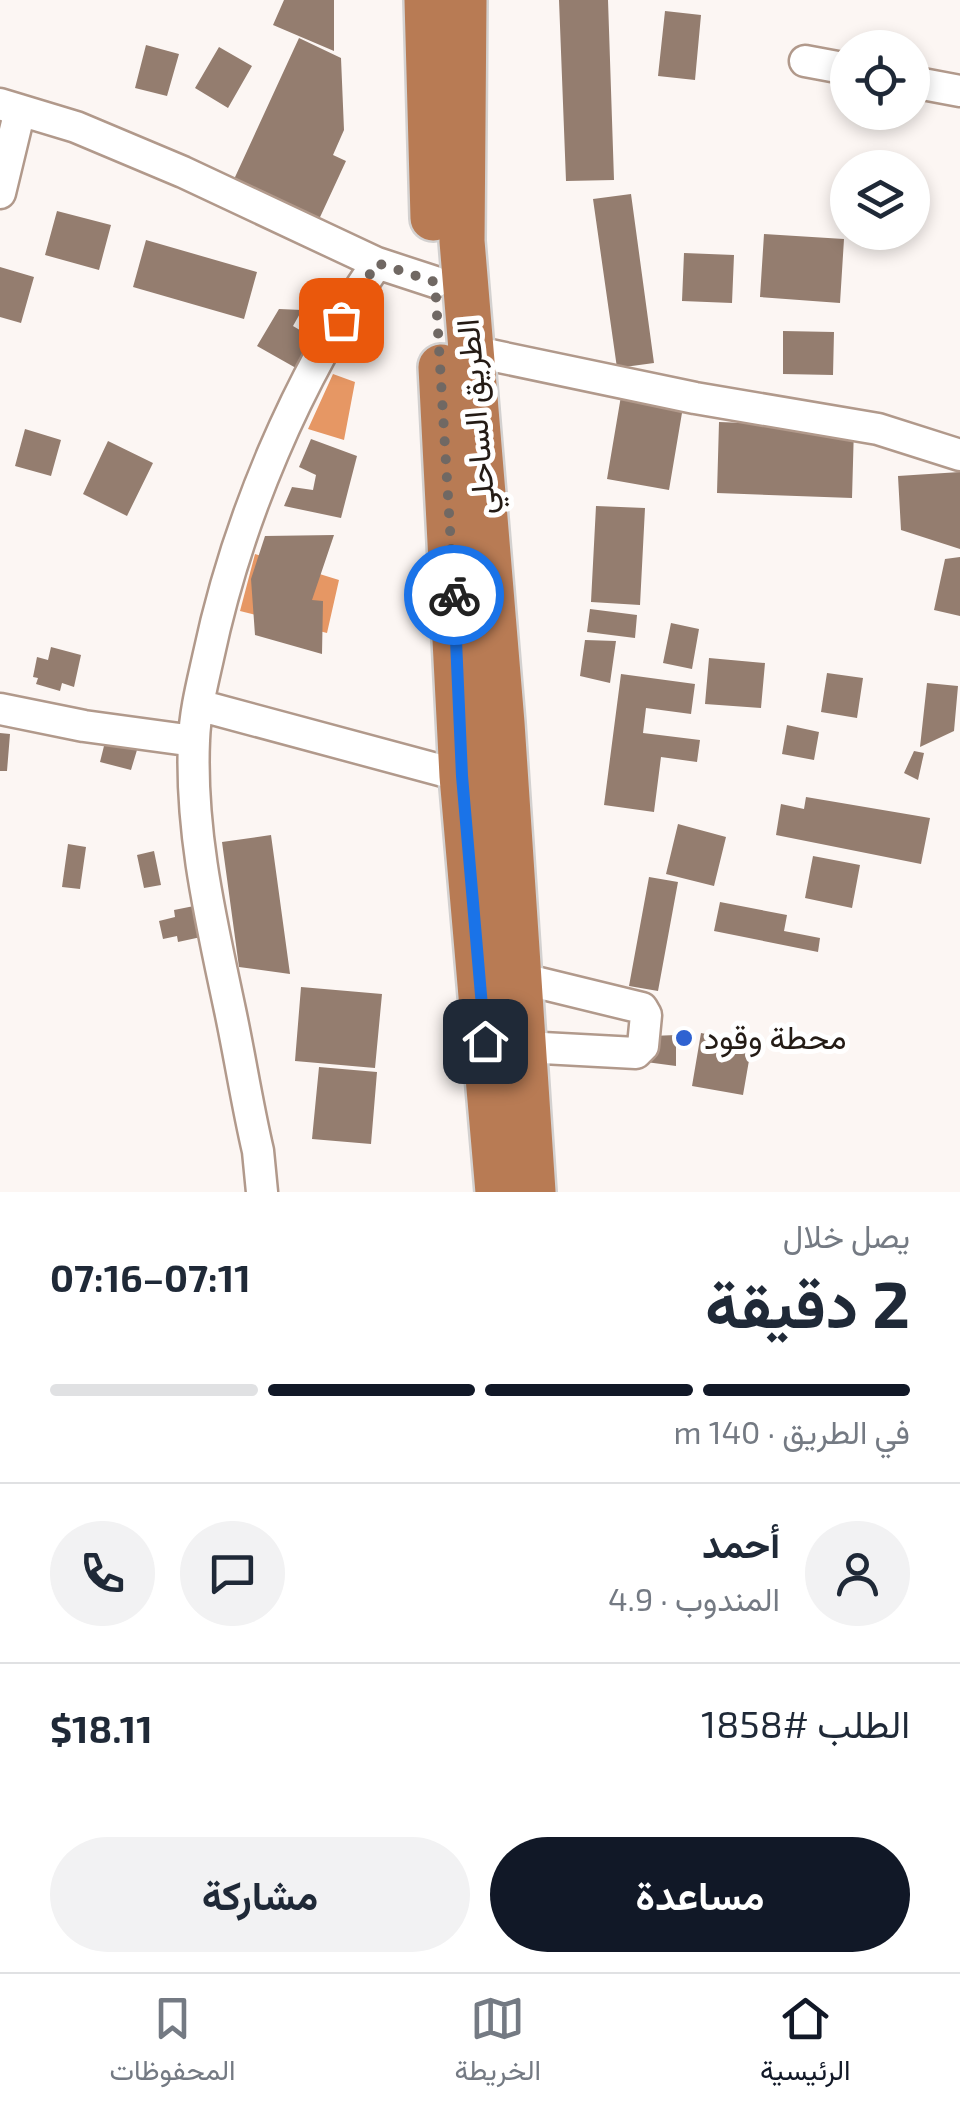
<!DOCTYPE html>
<html lang="ar">
<head>
<meta charset="utf-8">
<style>
	:root { --surface:#fff; --page:#f2f2f3; --text:#1f2937; --muted:#747a83; --line:#e0e1e3; --accent:#111827 }
	body { margin:0; font-family:"Exo 2",Vazirmatn,sans-serif; background:var(--page); color:var(--text); direction:rtl; height:100vh; display:flex; flex-direction:column; font-size:38px; white-space:nowrap }
	* { box-sizing:border-box; margin:0 }
	p { font-size:32px; color:var(--muted) }
	.icon { flex:none; width:55px; height:55px; fill:none; stroke:currentColor; stroke-width:2; stroke-linecap:round; stroke-linejoin:round }
	.map { position:relative; height:1192px; overflow:hidden; direction:ltr }
	.side { display:flex; flex-direction:column; background:var(--surface); flex:1 }
	.side>* { flex:none }
	.fabs { position:absolute; left:830px; top:30px; display:grid; gap:20px }
	.fabs a { display:grid; place-items:center; width:100px; height:100px; border-radius:50%; background:var(--surface); box-shadow:0 5px 15px #0003; font-size:50px }
	.pin { position:absolute; display:grid; place-items:center; width:85px; height:85px; color:#fff; margin:-42px; border-radius:20px; box-shadow:0 5px 15px #0006 }
	.courier { position:absolute; display:grid; place-items:center; width:100px; height:100px; margin:-50px; border:8px solid #1a73e8; border-radius:50%; background:#fff; color:#222; box-shadow:0 2px 12px #0007 }
	.head em { font-style:normal; font-weight:700 }
	.head div { display:flex; flex-direction:column-reverse }
	.head { display:flex; align-items:center; justify-content:space-between; height:170px; padding:0 50px }
	h1 { font-size:65px; font-weight:700; line-height:75px }
	.bar { display:grid; grid-template-columns:repeat(4,1fr); gap:15px 10px; align-content:center; height:120px; padding:0 50px }
	.bar i { height:12px; border-radius:8px; background:var(--line) }
	.bar .active { background:var(--accent) }
	.bar p { grid-column:span 4 }
	.line { display:flex; align-items:center; gap:25px; padding:0 50px; border-top:2px solid var(--line) }
	.line div { flex:1 }
	.round { display:grid; place-items:center; flex:none; width:105px; height:105px; border-radius:52px; background:var(--page) }
	.button { display:flex; gap:20px; margin-top:auto; padding:20px 50px }
	.button a { flex:1; height:115px; border-radius:60px; background:var(--accent); color:#fff; font-size:40px; font-weight:700; line-height:115px; text-align:center }
	.button a+a { background:var(--page); color:var(--text) }
	.tab-bar { display:flex; justify-content:space-around; align-items:center; height:140px; border-top:2px solid var(--line); background:var(--surface); font-size:28px; color:var(--muted) }
	.tab-bar a { display:grid; justify-items:center; gap:5px }
	.tab-bar .active { color:var(--accent) }
	.map>svg:first-child { display:block }
	.water { fill:#e69764 }
	.building { fill:#947d6f }
	.lines { fill:none; stroke-linecap:round; stroke-linejoin:round }
	.minor-casing { stroke:#b1998b; stroke-width:35 }
	.highway-casing { stroke:#d3d1d0; stroke-width:50 }
	.minor { stroke:#fff; stroke-width:30 }
	.highway { stroke:#b87b54; stroke-width:45 }
	.done { stroke:#706863; stroke-width:10; stroke-dasharray:0 18 }
	.route { stroke:#1a73e8; stroke-width:12 }
	.poi-dot { fill:#2f62d1; stroke:#fff; stroke-width:4 }
	.labels { text-anchor:middle; stroke-width:10; stroke-linejoin:round; paint-order:stroke }
	.street-label { font-size:32px; fill:#241b15; stroke:#fff }
	.poi-label { font-size:32px; fill:#241b15; stroke:#fff; text-anchor:start }
</style>
</head>
<body>
<div class="map">
<svg width="960" height="1192" viewBox="0 0 960 1192">
	<rect width="100%" height="100%" fill="#fcf6f3"/>
	<path class="water" d="M333 374 355 382 344 440 308 429Z
		M255 554 339 580 327 633 240 611Z"/>
	<path class="building" d="M284 0H334V51L273 25Z
		M559 0H608L614 180 566 181Z
		M665 11 701 15 695 80 658 76Z
		M299 38 341 58 344 130 333 155 346 161 315 228 230 188Z
		M146 45 179 54 167 96 135 88Z
		M219 47 252 66 228 108 195 88Z
		M631 194 654 363 617 368 593 199Z
		M57 211 111 225 99 270 45 255Z
		M764 234 844 239 840 303 760 297Z
		M146 240 257 272 244 319 133 287Z
		M684 253 734 255 732 303 682 301Z
		M0 267 34 277 21 323 0 317Z
		M279 309 302 310 293 326 320 342 303 372 257 346Z
		M783 331 834 332 833 375 783 374Z
		M621 396 683 407 669 490 607 479Z
		M719 422 854 427 852 498 717 493Z
		M25 429 61 440 51 476 15 466Z
		M311 439 357 456 341 518 284 506 292 487 313 490 316 475 299 467Z
		M108 441 153 463 127 516 83 494Z
		M960 472V549L901 530 898 476Z
		M596 506 645 508 640 605 591 602Z
		M334 535 312 600 323 601 322 654 255 635 251 579 265 536Z
		M960 557V616L934 610 945 559Z
		M590 609 637 615 635 638 587 632Z
		M671 623 699 629 692 669 663 663Z
		M585 640 616 641 610 683 580 676Z
		M51 647 81 655 74 687 62 683 60 691 36 684 38 678 33 677 37 657 48 660Z
		M709 658 765 663 761 708 705 704Z
		M827 673 863 678 857 718 821 712Z
		M621 674 695 684 691 714 646 708 643 733 700 740 697 762 661 757 654 812 604 805Z
		M927 683 958 686 954 731 920 747Z
		M787 725 819 732 814 760 782 754Z
		M0 733 10 734 7 771H0Z
		M105 742 137 750 131 770 100 762Z
		M914 751 924 753 918 780 904 773Z
		M806 797 930 818 921 864 776 835 781 804 804 809Z
		M678 824 726 837 714 886 666 874Z
		M271 835 290 974 239 967 222 842Z
		M68 844 86 847 80 889 62 887Z
		M154 851 161 885 144 888 137 855Z
		M813 856 860 865 852 908 805 898Z
		M649 877 678 882 658 991 629 986Z
		M720 902 787 915 784 931 820 938 818 952 714 931Z
		M194 906 201 937 178 942 177 936 163 939 159 921 175 917 174 910Z
		M301 987 382 994 375 1068 295 1061Z
		M701 1033 752 1043 743 1095 692 1086Z
		M676 1035V1066L646 1062 652 1036Z
		M319 1067 377 1072 371 1144 312 1139Z"/>
	<g class="lines">
		<defs>
			<path id="minor" d="M805 61 848 69
				M912 82 960 91
				M0 104 76 127 183 172 377 263
				M0 193 20 110
				M471 351 695 398 878 429 960 455
				M198 705 462 776
				M0 709 84 726 194 741
				M519 978 642 1008 646 1015 643 1046 636 1053 524 1047
				M262 1192 258 1151C247 1104 240 1057 230 1010 211 920 190 832 194 740 195 712 202 685 208 658 237 520 297 379 377 263L435 282"/>
			<path id="highway" d="M427 0 433 218
				M464 0 462 241 502 723 533 1192
				M441 367 462 776 498 1192"/>
		</defs>
		<use href="#minor" class="minor-casing"/>
		<use href="#highway" class="highway-casing"/>
		<use href="#minor" class="minor"/>
		<use href="#highway" class="highway"/>
	</g>
	<g class="lines">
		<path class="done" d="M341 320 377 263 435 282 454 595"/>
		<path class="route" d="M454 595 462 776 485 1041"/>
	</g>
	<circle class="poi-dot" cx="684" cy="1038" r="10"/>
	<g class="labels">
		<g class="street-label">
			<text transform="translate(476 417) rotate(-95)" y="11">الطريق الساحلي</text>
		</g>
		<g class="poi-label">
			<text x="704" y="1049">محطة وقود</text>
		</g>
	</g>
</svg>
<div class="fabs">
<a><svg class="icon" aria-label="locate" viewBox="0 0 24 24"><circle cx="12" cy="12" r="6"/><path d="M12 2v4M12 18v4M2 12h4M18 12h4"/></svg></a>
<a><svg class="icon" aria-label="layers" viewBox="0 0 24 24"><path d="M12 4l9 5-9 5-9-5zM3 14l9 5 9-5"/></svg></a>
</div>
<div class="pin" style="left:341px;top:320px;background:#ea580c"><svg class="icon" aria-label="bag" viewBox="0 0 24 24"><path d="M5 8h14l-1 12H6zM9 8a3 3 0 0 1 6 0"/></svg></div>
<div class="pin" style="left:485px;top:1041px;background:#1f2937"><svg class="icon" aria-label="home" viewBox="0 0 24 24"><path d="M3 11l9-7 9 7M6 9v11h12V9"/></svg></div>
<div class="courier" style="left:454px;top:595px"><svg class="icon" aria-label="bike" viewBox="0 0 24 24"><circle cx="6" cy="16" r="4"/><circle cx="18" cy="16" r="4"/><path d="M6 16l4-8h5l3 8M10 8l3 8H6M13 5h3"/></svg></div>
</div>
<section class="side">
<div class="head"><div><h1>2 دقيقة</h1><p>يصل خلال</p></div><em>07:11–07:16</em></div>
<div class="bar"><i class="active"></i><i class="active"></i><i class="active"></i><i></i><p>في الطريق · 140 m</p></div>
<div class="line" style="height:180px"><a class="round"><svg class="icon" aria-label="person" viewBox="0 0 24 24"><circle cx="12" cy="8" r="4"/><path d="M4 21q1-7 8-7t8 7"/></svg></a><div><b>أحمد</b><p>المندوب · 4.9</p></div><a class="round"><svg class="icon" aria-label="chat" viewBox="0 0 24 24"><path d="M4 5h16v11H9l-5 4z"/></svg></a><a class="round"><svg class="icon" aria-label="phone" viewBox="0 0 24 24"><path d="M5 4h4l2 5-3 2q2 4 5 5l2-3 5 2v4C11 20 4 13 5 4z"/></svg></a></div>
<div class="line" style="height:130px"><div>الطلب #1858</div><b>$18.11</b></div>
<div class="button"><a>مساعدة</a><a>مشاركة</a></div>
</section>
<nav class="tab-bar">
<a class="active"><svg class="icon" aria-label="home" viewBox="0 0 24 24"><path d="M3 11l9-7 9 7M6 9v11h12V9"/></svg>الرئيسية</a>
<a><svg class="icon" aria-label="map" viewBox="0 0 24 24"><path d="M3 6l6-2 6 2 6-2v14l-6 2-6-2-6 2zM9 4v14M15 6v14"/></svg>الخريطة</a>
<a><svg class="icon" aria-label="saved" viewBox="0 0 24 24"><path d="M7 4h10v16l-5-4-5 4z"/></svg>المحفوظات</a>
</nav>
</body>
</html>
